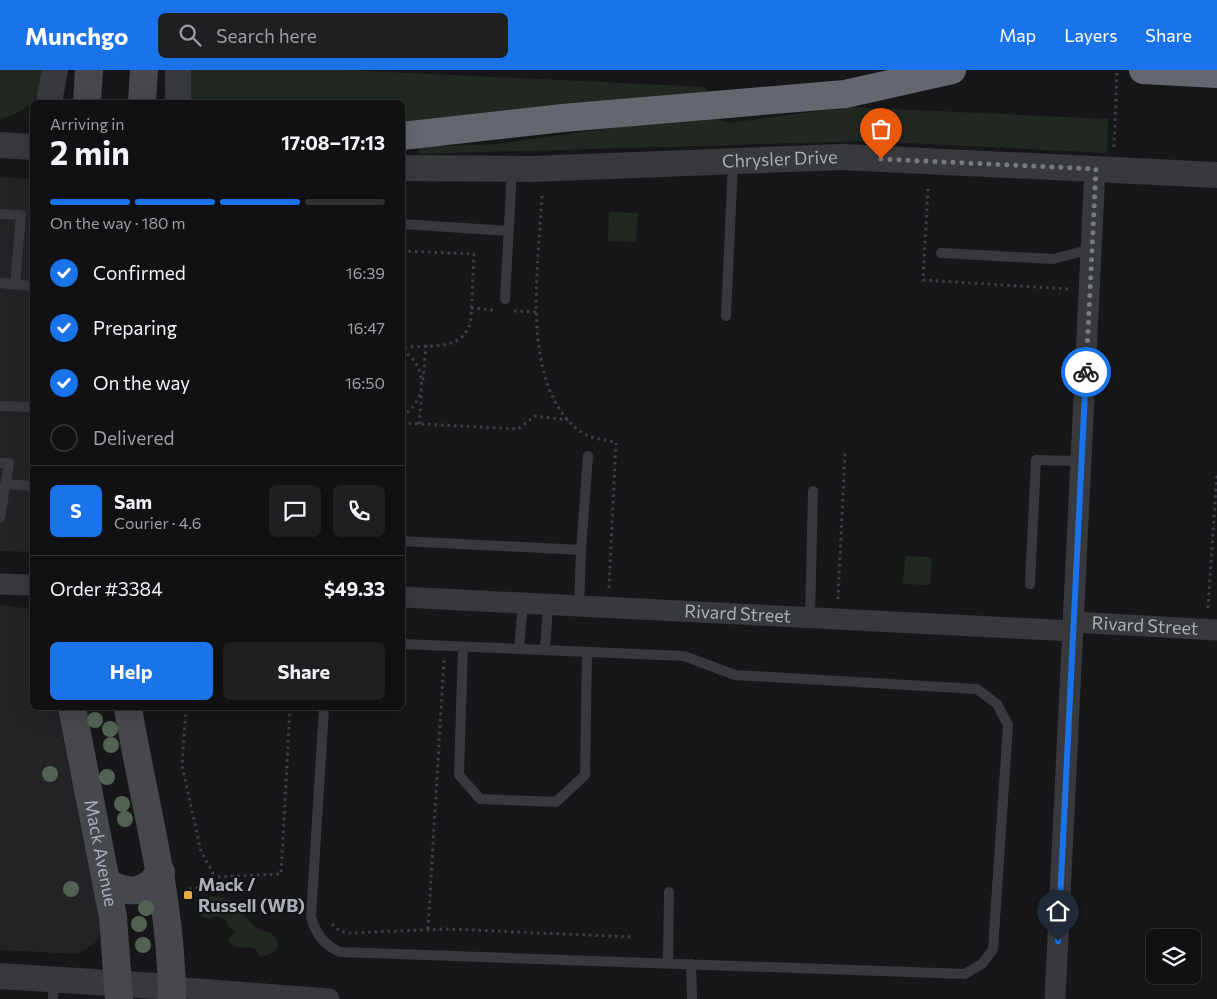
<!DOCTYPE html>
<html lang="en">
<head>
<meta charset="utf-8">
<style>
	:root { --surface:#111113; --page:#1e1f21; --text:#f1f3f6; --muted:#9c9da0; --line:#303133; --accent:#1a73e8 }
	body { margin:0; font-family:Commissioner,sans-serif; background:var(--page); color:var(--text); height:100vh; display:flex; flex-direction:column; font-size:19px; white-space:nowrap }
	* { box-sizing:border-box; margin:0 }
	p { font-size:16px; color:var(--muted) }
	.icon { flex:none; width:28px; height:28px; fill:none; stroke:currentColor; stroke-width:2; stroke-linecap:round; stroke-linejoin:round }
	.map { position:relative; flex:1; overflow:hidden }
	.panel { position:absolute; left:30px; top:30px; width:375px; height:610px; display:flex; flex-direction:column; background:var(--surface); border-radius:8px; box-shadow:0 5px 20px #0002,0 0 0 1px var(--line) }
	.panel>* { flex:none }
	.buttons { position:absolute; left:1146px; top:859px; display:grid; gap:10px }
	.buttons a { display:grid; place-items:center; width:55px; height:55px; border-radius:8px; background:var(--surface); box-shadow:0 5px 20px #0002,0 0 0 1px var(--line); font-size:25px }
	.pin { position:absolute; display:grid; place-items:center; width:42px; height:42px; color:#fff; margin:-51px -21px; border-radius:50% 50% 50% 0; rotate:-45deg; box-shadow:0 0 5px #0007 }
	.pin .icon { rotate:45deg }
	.courier { position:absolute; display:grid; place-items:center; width:50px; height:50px; margin:-25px; border:4px solid #1a73e8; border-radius:50%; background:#fff; color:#222; box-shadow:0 1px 6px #0007 }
	.overview em { font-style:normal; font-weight:700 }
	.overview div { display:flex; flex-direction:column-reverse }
	.overview { display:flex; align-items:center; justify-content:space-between; height:85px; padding:0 20px }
	h1 { font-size:32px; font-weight:700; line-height:38px }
	.bar { display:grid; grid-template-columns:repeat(4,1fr); gap:8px 5px; align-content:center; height:60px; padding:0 20px }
	.bar i { height:6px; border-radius:4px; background:var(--line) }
	.bar .active { background:var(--accent) }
	.bar p { grid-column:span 4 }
	.line { display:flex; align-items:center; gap:12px; padding:0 20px; border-top:1px solid var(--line) }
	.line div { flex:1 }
	.round { display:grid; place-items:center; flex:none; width:52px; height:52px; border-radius:8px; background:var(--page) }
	ol { padding:0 20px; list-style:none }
	li { display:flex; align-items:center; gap:15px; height:55px }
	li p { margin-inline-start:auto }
	li .icon { padding:5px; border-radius:50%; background:var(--accent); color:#fff; stroke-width:4 }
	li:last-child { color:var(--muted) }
	li i { width:28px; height:28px; border:2px solid var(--line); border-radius:50% }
	.button { display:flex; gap:10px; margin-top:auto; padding:10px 20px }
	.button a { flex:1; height:58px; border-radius:8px; background:var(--accent); color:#fff; font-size:20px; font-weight:700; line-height:58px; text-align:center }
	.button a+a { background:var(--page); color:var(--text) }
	header { display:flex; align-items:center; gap:30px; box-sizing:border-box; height:70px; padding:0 25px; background:var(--accent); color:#fff }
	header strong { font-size:24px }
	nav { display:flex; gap:28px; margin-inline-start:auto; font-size:18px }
	.search { width:350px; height:45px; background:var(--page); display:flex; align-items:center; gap:12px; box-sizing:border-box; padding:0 18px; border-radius:8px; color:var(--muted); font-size:19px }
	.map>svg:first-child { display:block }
	.built { fill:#232326 }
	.green { fill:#212822 }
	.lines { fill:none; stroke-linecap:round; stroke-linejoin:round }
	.path { stroke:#3e4044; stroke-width:3; stroke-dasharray:2.5 4; stroke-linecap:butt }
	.service { stroke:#38393d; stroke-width:10 }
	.minor { stroke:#38393d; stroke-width:21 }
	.tertiary { stroke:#38393d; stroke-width:26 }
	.secondary { stroke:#46484d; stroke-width:28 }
	.motorway { stroke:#65676e; stroke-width:28 }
	.tree { fill:#526354 }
	.done { stroke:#777a80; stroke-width:5; stroke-dasharray:0 9 }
	.route { stroke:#1a73e8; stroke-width:6 }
	.poi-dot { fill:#e2ab45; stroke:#121214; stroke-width:2 }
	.labels { text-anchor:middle; stroke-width:4; stroke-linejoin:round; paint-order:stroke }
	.street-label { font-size:18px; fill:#aaafb7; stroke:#121214 }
	.poi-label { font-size:18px; font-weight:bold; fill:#aaafb7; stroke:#121214; text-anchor:start }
</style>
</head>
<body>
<header>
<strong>Munchgo</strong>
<div class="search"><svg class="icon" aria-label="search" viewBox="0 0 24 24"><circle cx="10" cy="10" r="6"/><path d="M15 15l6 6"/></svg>Search here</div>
<nav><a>Map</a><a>Layers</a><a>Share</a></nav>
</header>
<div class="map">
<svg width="1217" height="929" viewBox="0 0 1217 929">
	<rect width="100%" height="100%" fill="#171719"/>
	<path class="built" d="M0 107 32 109V435L30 482 0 481Z
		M0 535 32 539V638H57L102 859 96 872 78 884 0 880Z"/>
	<path class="green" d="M0 0H42C41 6 41 15 39 21 33 36 15 46 0 49Z
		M189 0H347L706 17 705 25 403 57 402 32H189Z
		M849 37 1108 49 1107 83 868 71 418 84 420 77 496 74 706 45 729 53Z
		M609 142 638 143 636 172 608 171Z
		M906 486 929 487 932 490 930 515 902 514Z
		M211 826C246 826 243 861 270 862L277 869 278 877 272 883 261 887 254 878 234 877 228 869 236 862 228 857 225 849 216 846 209 849 202 847V834Z"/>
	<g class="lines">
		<path class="path" d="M1114 77 1117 1
			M928 119 923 210 1068 219
			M542 126C539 193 519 311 577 359 588 368 602 370 616 372L609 518
			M402 181 474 184 471 249C464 284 429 273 402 278
			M471 238 493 240
			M514 241 536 242
			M402 280C427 295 429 330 402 346
			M423 310 426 275
			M402 353 518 359 535 346 568 350
			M419 354 422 321
			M838 529 845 382
			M1208 538 1217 403
			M186 638 182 696 201 781 215 807
			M189 819 202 817 215 807 281 804 290 638
			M332 854 340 861 349 863 449 859 634 867
			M428 859 444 590"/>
		<path class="service" d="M0 144 21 145 15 214
			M402 154 509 161
			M941 183 1053 189 1092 179
			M0 213 32 216
			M505 229 512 100
			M726 246 733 92
			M0 336 32 337
			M0 393H9L0 448
			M5 414 32 416
			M402 471 581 480 579 536
			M581 480 588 386
			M1030 514 1036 390 1081 391
			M810 548 813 421
			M463 577 459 705 480 729 556 732 585 705 587 583
			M519 579 523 533
			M545 580 548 535
			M324 638 311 847C316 864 324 875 340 882L965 904 983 893 993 879 1008 655 997 634 977 619 735 605 684 586 402 574
			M668 893 669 822
			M691 894 692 929
			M53 929 54 910"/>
		<g class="minor">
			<path d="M0 514 32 515"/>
			<path id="s1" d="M402 527 1073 561"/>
			<path id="s2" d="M1074 552 1217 560"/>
			<path d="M172 917 329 929"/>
			<path d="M1055 929 1095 99"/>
		</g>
		<g class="tertiary">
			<path d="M49 32 55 0"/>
			<path d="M178 32V0"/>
			<path d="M0 75 32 77"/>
			<path id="s3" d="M402 98 532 99 842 87 1217 105"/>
			<path d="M0 906 172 917"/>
		</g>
		<g class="secondary">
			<path d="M87 32 89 0"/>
			<path d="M142 32 144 0"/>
			<path id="s4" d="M72 638 113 847 119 929"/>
			<path d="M128 638C144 735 172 829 172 929"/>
			<path d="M106 812C130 825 144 824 161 802"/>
		</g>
		<path class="motorway" d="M1143 0 1217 4
			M402 66 563 48 845 24 952 0"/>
	</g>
	<g class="tree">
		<circle cx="95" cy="650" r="8"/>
		<circle cx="110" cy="659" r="8"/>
		<circle cx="111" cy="675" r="8"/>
		<circle cx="50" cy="704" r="8"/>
		<circle cx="107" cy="707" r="8"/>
		<circle cx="122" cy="734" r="8"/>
		<circle cx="125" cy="749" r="8"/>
		<circle cx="71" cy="819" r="8"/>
		<circle cx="146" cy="838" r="8"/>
		<circle cx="139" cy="854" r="8"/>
		<circle cx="143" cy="875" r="8"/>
	</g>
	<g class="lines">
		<path class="done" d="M881 89 1096 99 1086 302"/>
		<path class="route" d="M1058 871 1086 302"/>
	</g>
	<rect class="poi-dot" x="183" y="820" width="10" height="10" rx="2.5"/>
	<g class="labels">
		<g class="street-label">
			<text dy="6" stroke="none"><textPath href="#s3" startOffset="378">Chrysler Drive</textPath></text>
			<text dy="6" stroke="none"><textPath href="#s1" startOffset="336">Rivard Street</textPath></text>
			<text dy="6" stroke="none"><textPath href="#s2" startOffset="71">Rivard Street</textPath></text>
			<text dy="6" stroke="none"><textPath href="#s4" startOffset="148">Mack Avenue</textPath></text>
		</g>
		<g class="poi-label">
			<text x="198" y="821">Mack /<tspan x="198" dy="21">Russell (WB)</tspan></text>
		</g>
	</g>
</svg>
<div class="buttons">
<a><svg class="icon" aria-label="layers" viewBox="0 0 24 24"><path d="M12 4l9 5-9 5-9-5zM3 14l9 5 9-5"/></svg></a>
</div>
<div class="pin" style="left:881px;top:89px;background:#ea580c"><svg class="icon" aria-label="bag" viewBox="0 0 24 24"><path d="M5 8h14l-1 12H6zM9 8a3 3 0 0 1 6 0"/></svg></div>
<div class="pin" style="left:1058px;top:871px;background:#1f2937"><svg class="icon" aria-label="home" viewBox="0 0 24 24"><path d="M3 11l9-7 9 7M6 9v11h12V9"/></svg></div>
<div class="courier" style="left:1086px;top:302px"><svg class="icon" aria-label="bike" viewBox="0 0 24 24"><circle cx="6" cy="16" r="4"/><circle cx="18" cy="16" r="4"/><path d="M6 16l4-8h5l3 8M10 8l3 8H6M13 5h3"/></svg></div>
<section class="panel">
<div class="overview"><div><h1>2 min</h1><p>Arriving in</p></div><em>17:08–17:13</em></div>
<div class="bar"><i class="active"></i><i class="active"></i><i class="active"></i><i></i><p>On the way · 180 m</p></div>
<ol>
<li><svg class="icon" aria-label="check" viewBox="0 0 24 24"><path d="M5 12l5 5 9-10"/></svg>Confirmed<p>16:39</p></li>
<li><svg class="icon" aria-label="check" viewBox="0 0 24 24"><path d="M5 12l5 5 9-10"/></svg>Preparing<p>16:47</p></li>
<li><svg class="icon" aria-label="check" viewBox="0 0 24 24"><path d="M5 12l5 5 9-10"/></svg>On the way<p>16:50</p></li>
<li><i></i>Delivered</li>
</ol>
<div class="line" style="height:90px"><b class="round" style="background:var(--accent);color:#fff">S</b><div><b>Sam</b><p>Courier · 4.6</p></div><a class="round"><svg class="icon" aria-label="chat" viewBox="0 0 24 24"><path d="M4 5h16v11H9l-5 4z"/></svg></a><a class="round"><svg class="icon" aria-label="phone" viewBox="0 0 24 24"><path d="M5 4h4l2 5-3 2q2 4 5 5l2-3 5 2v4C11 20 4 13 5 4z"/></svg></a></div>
<div class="line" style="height:65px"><div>Order #3384</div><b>$49.33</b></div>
<div class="button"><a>Help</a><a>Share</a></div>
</section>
</div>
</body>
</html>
